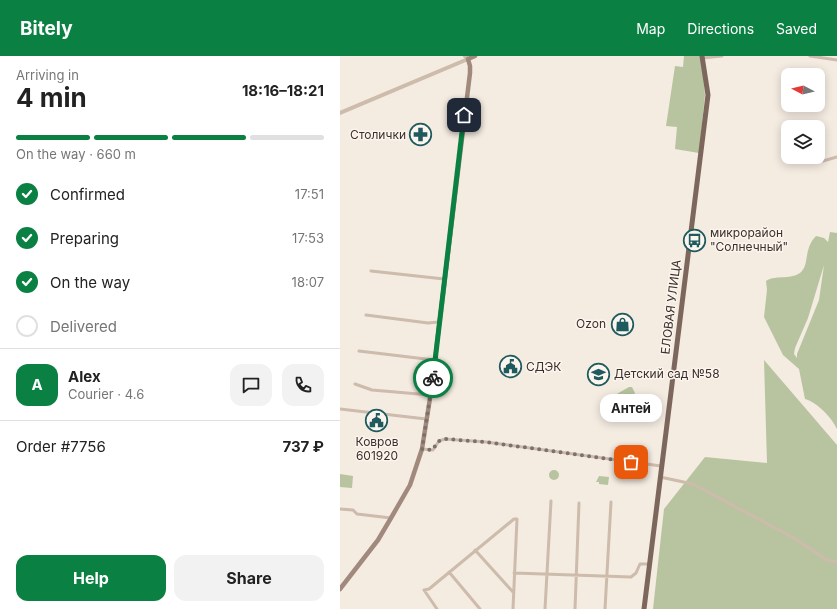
<!DOCTYPE html>
<html lang="en">
<head>
<meta charset="utf-8">
<style>
	:root { --surface:#fff; --page:#f2f2f2; --text:#222; --muted:#767676; --line:#e0e0e0; --accent:#0b8043 }
	body { margin:0; font-family:Inter,sans-serif; background:var(--page); color:var(--text); height:100vh; display:flex; flex-direction:column; font-size:15px; white-space:nowrap }
	* { box-sizing:border-box; margin:0 }
	p { font-size:13px; color:var(--muted) }
	.icon { flex:none; width:22px; height:22px; fill:none; stroke:currentColor; stroke-width:2; stroke-linecap:round; stroke-linejoin:round }
	.map { position:relative; flex:1; overflow:hidden }
	.details { display:flex; flex-direction:column; background:var(--surface); width:340px }
	.details>* { flex:none }
	.needle { width:26px; rotate:277deg }
	.controls { position:absolute; left:441px; top:12px; display:grid; gap:8px }
	.controls a { display:grid; place-items:center; width:44px; height:44px; border-radius:8px; background:var(--surface); box-shadow:0 2px 10px #0003; font-size:20px }
	.pin { position:absolute; display:grid; place-items:center; width:34px; height:34px; color:#fff; margin:-17px; border-radius:8px; box-shadow:0 2px 6px #0006 }
	.courier { position:absolute; display:grid; place-items:center; width:40px; height:40px; margin:-20px; border:3px solid #0b8043; border-radius:50%; background:#fff; color:#222; box-shadow:0 1px 5px #0007 }
	.bubble { position:absolute; height:28px; border-radius:12px; background:var(--surface); box-shadow:0 2px 10px #0003; font-size:13px; font-weight:700; line-height:28px; text-align:center }
	.summary em { font-style:normal; font-weight:700 }
	.summary div { display:flex; flex-direction:column-reverse }
	.summary { display:flex; align-items:center; justify-content:space-between; height:68px; padding:0 16px }
	h1 { font-size:26px; font-weight:700; line-height:30px }
	.bar { display:grid; grid-template-columns:repeat(4,1fr); gap:6px 4px; align-content:center; height:48px; padding:0 16px }
	.bar i { height:5px; border-radius:3px; background:var(--line) }
	.bar .active { background:var(--accent) }
	.bar p { grid-column:span 4 }
	.line { display:flex; align-items:center; gap:10px; padding:0 16px; border-top:1px solid var(--line) }
	.line div { flex:1 }
	.round { display:grid; place-items:center; flex:none; width:42px; height:42px; border-radius:12px; background:var(--page) }
	ol { padding:0 16px; list-style:none }
	li { display:flex; align-items:center; gap:12px; height:44px }
	li p { margin-inline-start:auto }
	li .icon { padding:4px; border-radius:50%; background:var(--accent); color:#fff; stroke-width:4 }
	li:last-child { color:var(--muted) }
	li i { width:22px; height:22px; border:2px solid var(--line); border-radius:50% }
	.primary-button { display:flex; gap:8px; margin-top:auto; padding:8px 16px }
	.primary-button a { flex:1; height:46px; border-radius:12px; background:var(--accent); color:#fff; font-size:16px; font-weight:700; line-height:46px; text-align:center }
	.primary-button a+a { background:var(--page); color:var(--text) }
	header { display:flex; align-items:center; gap:24px; box-sizing:border-box; height:56px; padding:0 20px; background:var(--accent); color:#fff }
	header strong { font-size:19px }
	nav { display:flex; gap:22px; margin-inline-start:auto; font-size:14px }
	main { display:flex; flex:1; min-height:0 }
	.map>svg:first-child { display:block }
	.green { fill:#b8c4a0; fill-rule:evenodd }
	.lines { fill:none; stroke-linecap:round; stroke-linejoin:round }
	.minor { stroke:#cdbbac; stroke-width:3 }
	.tertiary { stroke:#cdbbac; stroke-width:4 }
	.secondary { stroke:#a18a7d; stroke-width:4.5 }
	.primary { stroke:#7d675c; stroke-width:5 }
	.done { stroke:#7c716b; stroke-width:4; stroke-dasharray:0 7.2 }
	.route { stroke:#0b8043; stroke-width:5 }
	.labels { text-anchor:middle; stroke-width:3; stroke-linejoin:round; paint-order:stroke }
	.poi-label { font-size:12px; fill:#3b302b; stroke:#fbf5ee; text-anchor:start }
	.street-label { font-size:12px; fill:#3b302b; stroke:#fbf5ee }
</style>
</head>
<body>
<header>
<strong>Bitely</strong>
<nav><a>Map</a><a>Directions</a><a>Saved</a></nav>
</header>
<main>
<section class="details">
<div class="summary"><div><h1>4 min</h1><p>Arriving in</p></div><em>18:16–18:21</em></div>
<div class="bar"><i class="active"></i><i class="active"></i><i class="active"></i><i></i><p>On the way · 660 m</p></div>
<ol>
<li><svg class="icon" aria-label="check" viewBox="0 0 24 24"><path d="M5 12l5 5 9-10"/></svg>Confirmed<p>17:51</p></li>
<li><svg class="icon" aria-label="check" viewBox="0 0 24 24"><path d="M5 12l5 5 9-10"/></svg>Preparing<p>17:53</p></li>
<li><svg class="icon" aria-label="check" viewBox="0 0 24 24"><path d="M5 12l5 5 9-10"/></svg>On the way<p>18:07</p></li>
<li><i></i>Delivered</li>
</ol>
<div class="line" style="height:72px"><b class="round" style="background:var(--accent);color:#fff">A</b><div><b>Alex</b><p>Courier · 4.6</p></div><a class="round"><svg class="icon" aria-label="chat" viewBox="0 0 24 24"><path d="M4 5h16v11H9l-5 4z"/></svg></a><a class="round"><svg class="icon" aria-label="phone" viewBox="0 0 24 24"><path d="M5 4h4l2 5-3 2q2 4 5 5l2-3 5 2v4C11 20 4 13 5 4z"/></svg></a></div>
<div class="line" style="height:52px"><div>Order #7756</div><b>737 ₽</b></div>
<div class="primary-button"><a>Help</a><a>Share</a></div>
</section>
<div class="map">
<svg width="497" height="553" viewBox="0 0 497 553">
	<rect width="100%" height="100%" fill="#f4ebe1"/>
	<path class="green" d="M344 0H361L365 39 359 97 335 93 337 71 326 70 335 10 343 11Z
		M490 176 497 177V373C492 362 477 346 465 343L459 313 443 299 424 261 427 234 426 225C436 218 453 225 462 215 469 207 464 192 476 180L484 182 488 186ZM484 209 479 244 457 298V302L454 298 455 292 468 262Z
		M424 304 497 389V553H313L324 453 365 401 427 407Z
		M289 331H292L295 337 294 339 280 347 277 346 275 339Z
		M209 419a5 5 0 1 1 10 0a5 5 0 1 1-10 0Z
		M0 418 13 420 12 432 0 431Z
		M259 420 269 421 268 429 259 428V426H256Z"/>
	<g class="lines">
		<path class="minor" d="M470 0 497 4
			M362 2 382 0
			M483 105 497 101
			M31 215 104 223
			M26 259 88 267 99 266
			M19 295 94 304
			M15 328 32 334 90 339
			M0 353 86 363
			M82 393 93 394 99 385 105 383 146 386 321 410
			M320 421 353 428 454 482 487 504 497 506
			M0 453 13 454 17 458 51 462
			M135 494 173 536
			M109 516 140 553
			M174 517 291 521 296 517 300 508H310
			M97 553 84 534 89 533 174 463H177L173 553
			M205 553 211 445
			M235 553 239 447
			M265 553 271 446"/>
		<path class="tertiary" d="M0 57 128 3 125 0"/>
		<path class="secondary" d="M0 533 38 484 51 462 70 429 82 393 91 336 130 17V10L128 3 135 0"/>
		<path class="primary" d="M304 553 368 39 362 0"/>
	</g>
	<g class="lines">
		<path class="done" d="M93 322 82 393 92 394 99 385 105 383 146 386 291 406"/>
		<path class="route" d="M93 322 124 59"/>
	</g>
	<defs>
		<symbol id="pharmacy-ring" viewBox="-11 -11 22 22"><circle r="9.5" fill="#fbf5ee" stroke="#1f5a5e" stroke-width="1.5"/><path d="M-2-6h4v4h4v4h-4v4h-4v-4h-4v-4h4Z" fill="#1f5a5e"/></symbol>
		<symbol id="bus-ring" viewBox="-11 -11 22 22"><circle r="9.5" fill="#fbf5ee" stroke="#1f5a5e" stroke-width="1.5"/><path d="M-5-6H5V4H4V6H2V4H-2V6H-4V4H-5ZM-3.5-4V0h7V-4ZM-3.5 1.2v1.5H-2V1.2ZM2 1.2v1.5H3.5V1.2Z" fill="#1f5a5e"/></symbol>
		<symbol id="shop-ring" viewBox="-11 -11 22 22"><circle r="9.5" fill="#fbf5ee" stroke="#1f5a5e" stroke-width="1.5"/><path d="M-5-2.5h2.3a2.7 3.5 0 0 1 5.4 0H5L5.5 6h-11ZM-1.5-2.5h3a1.5 2.3 0 0 0-3 0Z" fill="#1f5a5e"/></symbol>
		<symbol id="civic-ring" viewBox="-11 -11 22 22"><circle r="9.5" fill="#fbf5ee" stroke="#1f5a5e" stroke-width="1.5"/><path d="M-.6-6.5H3V-4.5H.6V-3L4-1V1h2V6H-6V1h2V-1L-.6-3ZM-1.2 2.5V6h2.4V2.5Z" fill="#1f5a5e"/></symbol>
		<symbol id="school-ring" viewBox="-11 -11 22 22"><circle r="9.5" fill="#fbf5ee" stroke="#1f5a5e" stroke-width="1.5"/><path d="M0-5L7-2L0 1L-7-2ZM-4 1L0 2.5L4 1V4Q0 6-4 4Z" fill="#1f5a5e"/></symbol>
	</defs>
	<g fill-rule="evenodd">
		<use href="#pharmacy-ring" x="68" y="66" width="25" height="25"/>
		<use href="#bus-ring" x="342" y="172" width="25" height="25"/>
		<use href="#shop-ring" x="270" y="256" width="25" height="25"/>
		<use href="#civic-ring" x="158" y="298" width="25" height="25"/>
		<use href="#school-ring" x="246" y="306" width="25" height="25"/>
		<use href="#civic-ring" x="24" y="352" width="25" height="25"/>
	</g>
	<g class="labels">
		<g class="poi-label">
			<text x="66" y="83" text-anchor="end">Столички</text>
			<text x="370" y="181">микрорайон<tspan x="370" dy="14">"Солнечный"</tspan></text>
			<text x="266" y="272" text-anchor="end">Ozon</text>
			<text x="186" y="315">СДЭК</text>
			<text x="274" y="322">Детский сад №58</text>
			<text x="37" y="390" text-anchor="middle">Ковров<tspan x="37" dy="14">601920</tspan></text>
		</g>
		<g class="street-label">
			<text transform="translate(331 251) rotate(-83)" y="4">ЕЛОВАЯ УЛИЦА</text>
		</g>
	</g>
</svg>
<div class="controls">
<a><svg class="needle" viewBox="-14 -14 28 28"><path d="M0-13l5 13h-10z" fill="#e53935"/><path d="M0 13l5-13h-10z" fill="#767676"/></svg></a>
<a><svg class="icon" aria-label="layers" viewBox="0 0 24 24"><path d="M12 4l9 5-9 5-9-5zM3 14l9 5 9-5"/></svg></a>
</div>
<div class="pin" style="left:291px;top:406px;background:#ea580c"><svg class="icon" aria-label="bag" viewBox="0 0 24 24"><path d="M5 8h14l-1 12H6zM9 8a3 3 0 0 1 6 0"/></svg></div>
<div class="pin" style="left:124px;top:59px;background:#1f2937"><svg class="icon" aria-label="home" viewBox="0 0 24 24"><path d="M3 11l9-7 9 7M6 9v11h12V9"/></svg></div>
<div class="courier" style="left:93px;top:322px"><svg class="icon" aria-label="bike" viewBox="0 0 24 24"><circle cx="6" cy="16" r="4"/><circle cx="18" cy="16" r="4"/><path d="M6 16l4-8h5l3 8M10 8l3 8H6M13 5h3"/></svg></div>
<div class="bubble" style="left:260px;top:338px;width:62px">Антей</div>
</div>
</main>
</body>
</html>
